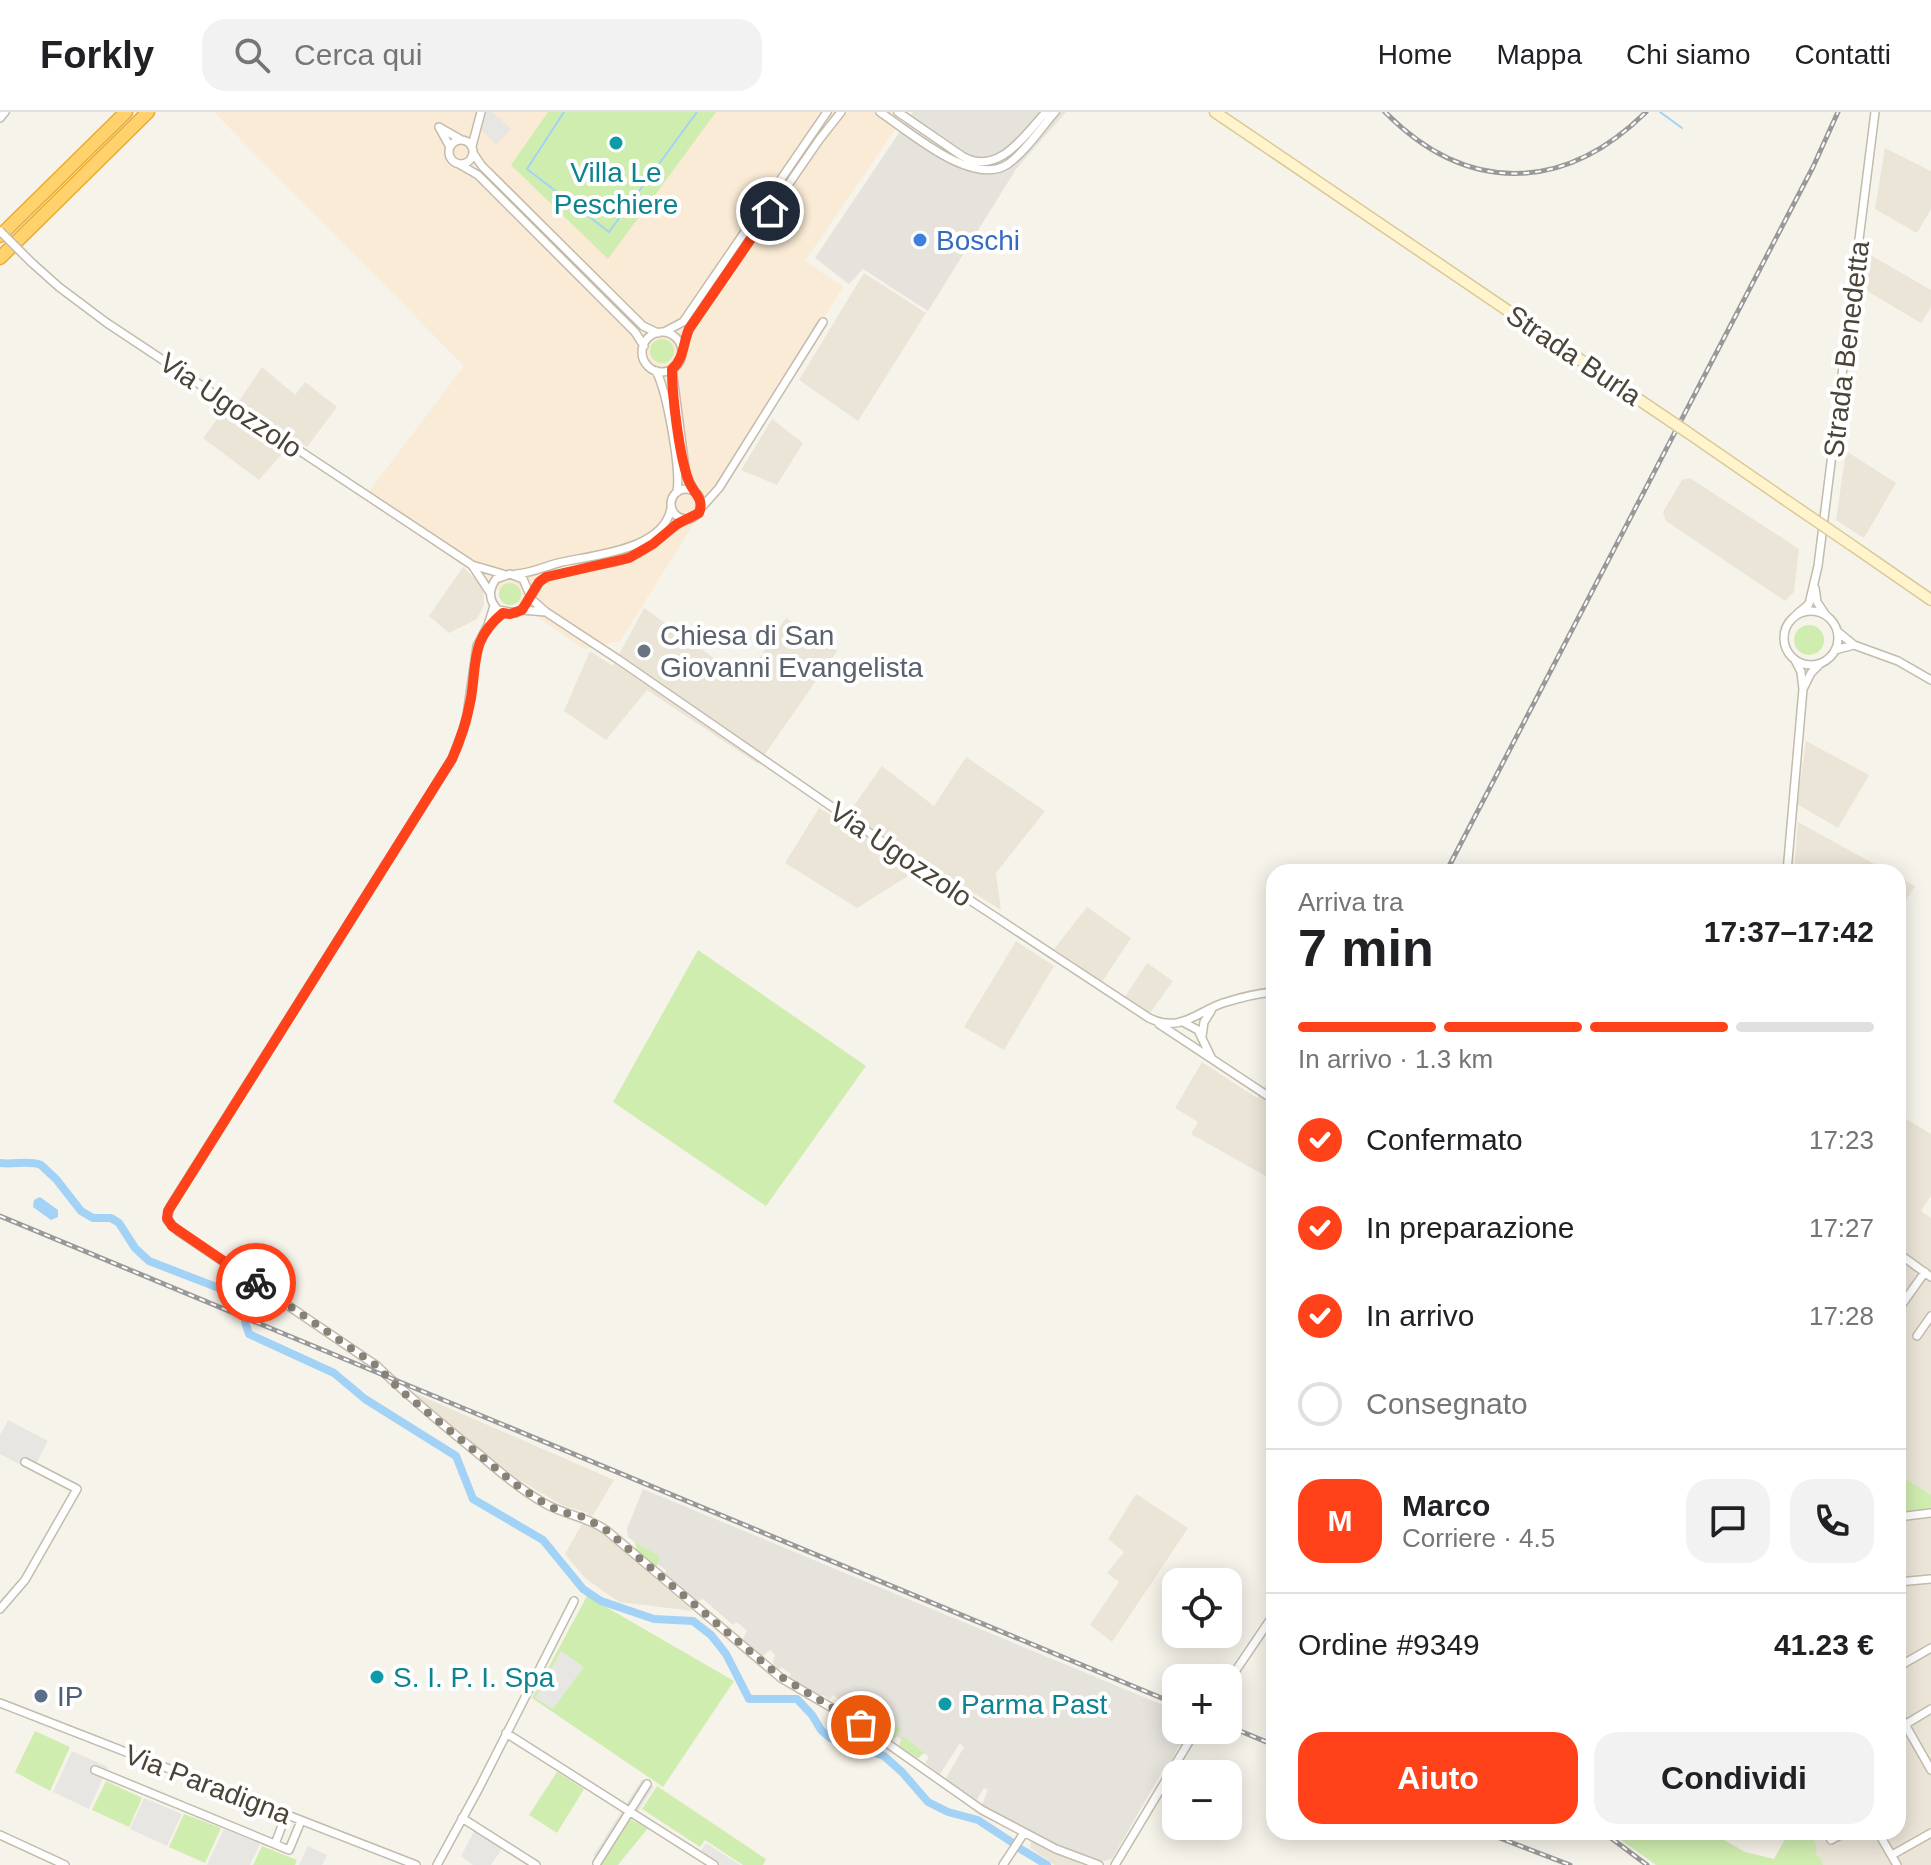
<!DOCTYPE html>
<html lang="it">
<head>
<meta charset="utf-8">
<style>
	:root { --surface:#fff; --page:#f2f2f2; --text:#202124; --muted:#757577; --line:#e0e0e0; --accent:#ff4219 }
	body { margin:0; font-family:Helvetica,sans-serif; background:var(--page); color:var(--text); height:100vh; display:flex; flex-direction:column; font-size:30px; white-space:nowrap }
	* { box-sizing:border-box; margin:0 }
	p { font-size:26px; color:var(--muted) }
	.icon { flex:none; width:44px; height:44px; fill:none; stroke:currentColor; stroke-width:2; stroke-linecap:round; stroke-linejoin:round }
	.map { position:relative; flex:1; overflow:hidden }
	.side { position:absolute; left:1266px; top:752px; width:640px; height:976px; display:flex; flex-direction:column; background:var(--surface); border-radius:24px; box-shadow:0 4px 20px #0003 }
	.side>* { flex:none }
	.fabs { position:absolute; left:1162px; top:1456px; display:grid; gap:16px }
	.fabs a { display:grid; place-items:center; width:80px; height:80px; border-radius:16px; background:var(--surface); box-shadow:0 4px 20px #0003; font-size:40px }
	.pin { position:absolute; display:grid; place-items:center; width:68px; height:68px; color:#fff; margin:-34px; border:4px solid #fff; border-radius:50%; box-shadow:0 2px 8px #0007 }
	.courier { position:absolute; display:grid; place-items:center; width:80px; height:80px; margin:-40px; border:6px solid #ff4219; border-radius:50%; background:#fff; color:#222; box-shadow:0 2px 10px #0007 }
	.summary em { font-style:normal; font-weight:700 }
	.summary div { display:flex; flex-direction:column-reverse }
	.summary { display:flex; align-items:center; justify-content:space-between; height:136px; padding:0 32px }
	h1 { font-size:52px; font-weight:700; line-height:60px }
	.bar { display:grid; grid-template-columns:repeat(4,1fr); gap:12px 8px; align-content:center; height:96px; padding:0 32px }
	.bar i { height:10px; border-radius:6px; background:var(--line) }
	.bar .on { background:var(--accent) }
	.bar p { grid-column:span 4 }
	.line { display:flex; align-items:center; gap:20px; padding:0 32px; border-top:2px solid var(--line) }
	.line div { flex:1 }
	.round { display:grid; place-items:center; flex:none; width:84px; height:84px; border-radius:24px; background:var(--page) }
	ol { padding:0 32px; list-style:none }
	li { display:flex; align-items:center; gap:24px; height:88px }
	li p { margin-inline-start:auto }
	li .icon { padding:8px; border-radius:50%; background:var(--accent); color:#fff; stroke-width:4 }
	li:last-child { color:var(--muted) }
	li i { width:44px; height:44px; border:4px solid var(--line); border-radius:50% }
	.action { display:flex; gap:16px; margin-top:auto; padding:16px 32px }
	.action a { flex:1; height:92px; border-radius:24px; background:var(--accent); color:#fff; font-size:32px; font-weight:700; line-height:92px; text-align:center }
	.action a+a { background:var(--page); color:var(--text) }
	header { display:flex; align-items:center; gap:48px; box-sizing:border-box; height:112px; padding:0 40px; background:var(--surface); border-bottom:2px solid var(--line) }
	header strong { font-size:38px }
	nav { display:flex; gap:44px; margin-inline-start:auto; font-size:28px }
	.search { width:560px; height:72px; background:var(--page); display:flex; align-items:center; gap:20px; box-sizing:border-box; padding:0 28px; border-radius:24px; color:var(--muted); font-size:30px }
	.map>svg:first-child { display:block }
	.residential { fill:#ebe5d8 }
	.commercial { fill:#f9ebd5 }
	.industrial { fill:#e6e2dc }
	.green { fill:#d0edb0 }
	.parking { fill:#e8e6e2 }
	.water { fill:#a3d2f7 }
	.lines { fill:none; stroke-linecap:round; stroke-linejoin:round }
	.stream { stroke:#a3d2f7; stroke-width:2 }
	.canal { stroke:#a3d2f7; stroke-width:8 }
	.minor-casing { stroke:#c3bbac; stroke-width:10 }
	.secondary-casing { stroke:#dac997; stroke-width:13 }
	.motorway-casing { stroke:#ebab30; stroke-width:15 }
	.minor { stroke:#fff; stroke-width:7 }
	.secondary { stroke:#fff4cc; stroke-width:10 }
	.motorway { stroke:#ffd26d; stroke-width:12 }
	.rail-casing { stroke:#999; stroke-width:5 }
	.rail { stroke:#fff; stroke-width:2; stroke-dasharray:6; stroke-linecap:butt }
	.minor-bridge-casing { stroke:#c3bbac; stroke-width:10; stroke-linecap:butt }
	.secondary-bridge-casing { stroke:#dac997; stroke-width:13; stroke-linecap:butt }
	.minor-bridge { stroke:#fff; stroke-width:7 }
	.secondary-bridge { stroke:#fff4cc; stroke-width:10 }
	.done { stroke:#878176; stroke-width:8; stroke-dasharray:0 14.4 }
	.route { stroke:#ff4219; stroke-width:10 }
	.culture-dot { fill:#0f9aa8; stroke:#fff; stroke-width:3 }
	.shop-dot { fill:#3f7fe0; stroke:#fff; stroke-width:3 }
	.worship-dot { fill:#6b7280; stroke:#fff; stroke-width:3 }
	.service-dot { fill:#5c6f8a; stroke:#fff; stroke-width:3 }
	.labels { text-anchor:middle; stroke-width:8; stroke-linejoin:round; paint-order:stroke }
	.culture-label { font-size:28px; fill:#0d838f; stroke:#fff; text-anchor:start }
	.shop-label { font-size:28px; fill:#366cbe; stroke:#fff; text-anchor:start }
	.street-label { font-size:28px; fill:#4b4437; stroke:#fff }
	.worship-label { font-size:28px; fill:#5b616d; stroke:#fff; text-anchor:start }
	.service-label { font-size:28px; fill:#4e5e75; stroke:#fff; text-anchor:start }
</style>
</head>
<body>
<header>
<strong>Forkly</strong>
<div class="search"><svg class="icon" aria-label="search" viewBox="0 0 24 24"><circle cx="10" cy="10" r="6"/><path d="M15 15l6 6"/></svg>Cerca qui</div>
<nav><a>Home</a><a>Mappa</a><a>Chi siamo</a><a>Contatti</a></nav>
</header>
<div class="map">
<svg width="1931" height="1753" viewBox="0 0 1931 1753">
	<rect width="100%" height="100%" fill="#f6f3ea"/>
	<path class="residential" d="M1885 36 1931 59V97L1917 121 1875 97Z
		M1867 141 1931 178V195L1921 211 1862 176Z
		M864 161 926 201 858 309 799 268Z
		M262 255 295 283 305 270 337 295 307 335 295 327 259 368 203 326 226 295 233 298Z
		M772 307 803 331 777 373 741 358Z
		M1846 339 1896 371 1864 426 1836 408Z
		M1690 366 1799 437 1794 480 1785 489 1666 409 1663 400 1682 368Z
		M463 455 483 475 484 493 477 507 449 521 429 504Z
		M644 496 745 568 786 506 837 539 758 652 647 578 606 628 564 599 590 539 613 554Z
		M1806 629 1869 663 1838 716 1797 692Z
		M966 645 1045 699 996 761 1001 798 927 752 857 796 785 751 819 696 842 710 882 654 934 694Z
		M1798 710 1889 760H1794Z
		M1898 765 1915 774 1898 801Z
		M1087 795 1131 826 1102 870 1054 837Z
		M1016 829 1054 854 1004 938 964 915Z
		M1147 851 1173 869 1150 901 1125 885Z
		M1202 950 1257 986 1274 961 1273 1068 1191 1022 1198 1010 1175 996Z
		M1898 1002 1931 1022V1084L1921 1099 1931 1106V1753H1771L1789 1720H1898Z
		M403 1276 614 1368 587 1413 600 1419 693 1499 619 1490 586 1467 565 1442 588 1401 562 1393 518 1367Z
		M1136 1382 1188 1416 1112 1530 1090 1513 1119 1470 1107 1461 1124 1440 1108 1427Z
		M1031 1730H1034L1083 1753H1055L1030 1736Z"/>
	<path class="commercial" d="M214 0H907L805 149 843 175 620 529 584 537 364 386 464 254Z"/>
	<path class="industrial" d="M913 0H1066L1016 57 928 199 863 157 849 172 815 146Z
		M643 1377 1170 1596 1176 1598V1618H1192L1184 1631 1178 1635 1167 1658 1164 1656 1112 1747 1104 1749 1059 1734 982 1693 988 1678 984 1676 976 1689 945 1668 964 1635 960 1631 940 1662 925 1651 929 1645 924 1641 918 1646 899 1634 901 1627 897 1624 892 1629 860 1607 868 1598 862 1593 856 1599 849 1594 845 1598 838 1593 840 1588 833 1583 829 1588 823 1583 821 1585 789 1566 791 1562 781 1555 778 1559 773 1552 775 1543 770 1538 763 1544 743 1527 747 1519 742 1514 736 1510 733 1513 703 1487 698 1489 665 1462 666 1458 637 1438 635 1430 628 1425 627 1417Z"/>
	<path class="green" d="M548 0H716L608 147 511 53Z
		M650 239a12 12 0 1 1 24 0a12 12 0 1 1-24 0Z
		M499 482a11 11 0 1 1 22 0a11 11 0 1 1-22 0Z
		M1794 528a15 15 0 1 1 30 0a15 15 0 1 1-30 0Z
		M698 838 866 954 766 1094 613 990Z
		M1898 1362 1931 1383V1399L1898 1402Z
		M635 1430 660 1445 656 1456 637 1439Z
		M587 1484 734 1569 663 1675 532 1586Z
		M870 1595 901 1617 892 1629 860 1607Z
		M35 1619 70 1635 50 1679 15 1660Z
		M902 1625H905L924 1641 918 1646 899 1634Z
		M557 1660 584 1677 557 1721 529 1703Z
		M106 1669 142 1686 129 1715 92 1698Z
		M657 1674 766 1747 763 1753H743L705 1728 700 1735 642 1697Z
		M184 1702 221 1716 205 1751 169 1735Z
		M630 1707 648 1716 618 1753H601Z
		M1610 1720H1710L1745 1740 1774 1747 1789 1720H1811L1817 1737 1815 1743 1820 1745 1823 1753H1656Z
		M262 1734 297 1748 295 1753H253Z"/>
	<path class="parking" d="M486 0H492L511 17 496 33 481 17Z
		M8 1308 48 1329 32 1359 0 1342V1323Z
		M561 1539 584 1555 553 1597 535 1586Z
		M72 1639 108 1655 89 1697 53 1680Z
		M642 1667 654 1674 636 1703 630 1699 599 1747 593 1744Z
		M144 1686 182 1702 167 1734 130 1717Z
		M224 1717 260 1732 250 1753H207Z
		M475 1718 503 1735 491 1753H473L461 1744Z
		M706 1731 740 1753H714L698 1743Z
		M308 1734 327 1743 322 1753H299Z"/>
	<path class="water" d="M40 1085 58 1098V1105L51 1108 33 1095 34 1088Z"/>
	<g class="lines">
		<path class="stream" d="M564 0 527 57 609 120 697 0
			M1660 0 1682 16"/>
		<path class="canal" d="M0 1051C14 1053 28 1048 41 1053L56 1067 81 1099 93 1106H111L119 1111 135 1136 149 1149 237 1183 243 1189 244 1201
			M245 1210 249 1222 334 1261 365 1287 456 1344 473 1387 543 1428 583 1477 601 1489 654 1507 693 1509 711 1523 726 1542 749 1587H797L812 1603 821 1618 830 1626 884 1644 902 1660 928 1690 948 1700 978 1708 1013 1731
			M1019 1736 1047 1753"/>
		<defs>
			<path id="minor" d="M880 0C910 20 973 76 1008 52 1026 39 1041 16 1055 0
				M898 0 962 44C998 65 1024 24 1046 0
				M0 6 5 0
				M449 40a12 12 0 1 1 24 0a12 12 0 1 1-24 0Z
				M472 34 481 0
				M450 35 439 15 460 27
				M473 41 482 54 643 214 658 221
				M457 51 478 63 635 220 644 234
				M31 150 59 175 107 211 472 453
				M664 220 683 210 827 0
				M642 240a20 20 0 1 1 40 0a20 20 0 1 1-40 0Z
				M682 236 689 217 819 28 841 0
				M672 257 686 363 694 378
				M656 259C667 279 681 358 677 380
				M671 392a15 15 0 1 1 30 0a15 15 0 1 1-30 0Z
				M701 396 719 376 823 210
				M516 462C532 461 543 455 558 451 591 443 664 439 671 396
				M1815 476 1817 490 1825 502
				M489 479 472 453 503 462
				M530 483 523 467 510 462 496 467C488 478 489 489 498 498L516 501C532 493 531 473 548 464 570 453 599 455 622 448 648 440 664 419 686 407
				M494 494 488 513 503 501
				M522 498 546 500 530 486
				M1784 526a27 27 0 1 1 54 0a27 27 0 1 1-54 0Z
				M546 500 619 548 906 746 1149 906C1180 921 1195 901 1223 891 1239 886 1257 881 1274 880
				M1797 502 1809 492 1818 454 1875 0
				M488 513 477 534 466 610 452 647 170 1095 167 1108 178 1119 377 1254C411 1287 444 1314 480 1343 500 1360 521 1378 544 1391 564 1403 586 1404 606 1418L781 1566 861 1613 982 1698 1056 1737 1099 1753
				M1854 533 1898 549 1931 568
				M1835 538 1854 533 1837 519
				M1804 575 1811 561 1819 553
				M1787 760 1803 577 1801 560 1795 548
				M1183 910 1198 918 1211 945
				M1159 912 1274 988
				M1202 924 1204 910 1211 899
				M1898 1141 1931 1165
				M1898 1198 1925 1160
				M1917 1224 1931 1204
				M1898 1405 1931 1401
				M1898 1470 1931 1467
				M0 1497 25 1468 77 1377 25 1350
				M1898 1555 1931 1536
				M1228 1570 1274 1502
				M0 1591 416 1753
				M1898 1600 1931 1658
				M1898 1617 1931 1597
				M506 1621 714 1753
				M95 1658 289 1738 301 1709
				M462 1706 536 1753
				M1878 1720 1897 1753
				M0 1723 65 1753
				M1831 1728 1846 1720
				M275 1732 286 1703
				M1892 1743 1931 1721
				M597 1751 647 1672
				M437 1753 479 1676 574 1489
				M1003 1753 1024 1721
				M1115 1753 1196 1618"/>
			<path id="secondary" d="M1215 0 1672 310
				M1687 320 1787 389
				M1850 432 1931 488"/>
			<path id="motorway" d="M0 124 126 0
				M0 146 148 0"/>
		</defs>
		<use href="#minor" class="minor-casing"/>
		<use href="#secondary" class="secondary-casing"/>
		<use href="#motorway" class="motorway-casing"/>
		<use href="#minor" class="minor"/>
		<use href="#secondary" class="secondary"/>
		<use href="#motorway" class="motorway"/>
		<defs>
			<path id="rail" d="M1385 0C1467 83 1564 81 1646 0
				M1446 760 1813 55 1838 0
				M0 1104 1176 1592
				M1228 1614 1274 1633
				M1484 1720 1570 1753
				M1603 1720 1647 1753"/>
		</defs>
		<use href="#rail" class="rail-casing"/>
		<use href="#rail" class="rail"/>
		<defs>
			<path id="minor-bridge" d="M0 119 31 150"/>
			<path id="secondary-bridge" d="M1672 310 1687 320
				M1787 389 1850 432"/>
		</defs>
		<use href="#minor-bridge" class="minor-bridge-casing"/>
		<use href="#secondary-bridge" class="secondary-bridge-casing"/>
		<use href="#minor-bridge" class="minor-bridge"/>
		<use href="#secondary-bridge" class="secondary-bridge"/>
	</g>
	<g class="lines">
		<path class="done" d="M256 1171 377 1254 399 1277 515 1372 544 1391 561 1400 584 1405 606 1418 778 1563 861 1613"/>
		<path class="route" d="M256 1171 172 1114 167 1106 168 1099 452 647C461 627 467 608 471 586 477 549 471 527 503 501L510 502 522 498 539 470 546 465 629 446 653 432 677 412 699 401C705 385 692 381 688 367 679 342 672 283 672 257 684 247 683 231 689 217L770 99"/>
	</g>
	<g class="culture-dot">
		<circle cx="616" cy="31" r="8"/>
		<circle cx="377" cy="1565" r="8"/>
		<circle cx="945" cy="1592" r="8"/>
	</g>
	<circle class="shop-dot" cx="920" cy="128" r="8"/>
	<circle class="worship-dot" cx="644" cy="539" r="8"/>
	<circle class="service-dot" cx="41" cy="1584" r="8"/>
	<g class="labels">
		<g class="culture-label">
			<text x="616" y="70" text-anchor="middle">Villa Le<tspan x="616" dy="32">Peschiere</tspan></text>
			<text x="393" y="1575">S. I. P. I. Spa</text>
			<text x="961" y="1602">Parma Past</text>
		</g>
		<g class="shop-label">
			<text x="936" y="138">Boschi</text>
		</g>
		<g class="street-label">
			<text transform="translate(1846 237) rotate(-83)" y="10">Strada Benedetta</text>
			<text transform="translate(1574 243) rotate(34)" y="10">Strada Burla</text>
			<text transform="translate(231 293) rotate(34)" y="10">Via Ugozzolo</text>
			<text transform="translate(901 742) rotate(34)" y="10">Via Ugozzolo</text>
			<text transform="translate(208 1672) rotate(21)" y="10">Via Paradigna</text>
		</g>
		<g class="worship-label">
			<text x="660" y="533">Chiesa di San<tspan x="660" dy="32">Giovanni Evangelista</tspan></text>
		</g>
		<g class="service-label">
			<text x="57" y="1594">IP</text>
		</g>
	</g>
</svg>
<div class="fabs">
<a><svg class="icon" aria-label="locate" viewBox="0 0 24 24"><circle cx="12" cy="12" r="6"/><path d="M12 2v4M12 18v4M2 12h4M18 12h4"/></svg></a>
<a>+</a>
<a>−</a>
</div>
<div class="pin" style="left:861px;top:1613px;background:#ea580c"><svg class="icon" aria-label="bag" viewBox="0 0 24 24"><path d="M5 8h14l-1 12H6zM9 8a3 3 0 0 1 6 0"/></svg></div>
<div class="pin" style="left:770px;top:99px;background:#1f2937"><svg class="icon" aria-label="home" viewBox="0 0 24 24"><path d="M3 11l9-7 9 7M6 9v11h12V9"/></svg></div>
<div class="courier" style="left:256px;top:1171px"><svg class="icon" aria-label="bike" viewBox="0 0 24 24"><circle cx="6" cy="16" r="4"/><circle cx="18" cy="16" r="4"/><path d="M6 16l4-8h5l3 8M10 8l3 8H6M13 5h3"/></svg></div>
<section class="side">
<div class="summary"><div><h1>7 min</h1><p>Arriva tra</p></div><em>17:37–17:42</em></div>
<div class="bar"><i class="on"></i><i class="on"></i><i class="on"></i><i></i><p>In arrivo · 1.3 km</p></div>
<ol>
<li><svg class="icon" aria-label="check" viewBox="0 0 24 24"><path d="M5 12l5 5 9-10"/></svg>Confermato<p>17:23</p></li>
<li><svg class="icon" aria-label="check" viewBox="0 0 24 24"><path d="M5 12l5 5 9-10"/></svg>In preparazione<p>17:27</p></li>
<li><svg class="icon" aria-label="check" viewBox="0 0 24 24"><path d="M5 12l5 5 9-10"/></svg>In arrivo<p>17:28</p></li>
<li><i></i>Consegnato</li>
</ol>
<div class="line" style="height:144px"><b class="round" style="background:var(--accent);color:#fff">M</b><div><b>Marco</b><p>Corriere · 4.5</p></div><a class="round"><svg class="icon" aria-label="chat" viewBox="0 0 24 24"><path d="M4 5h16v11H9l-5 4z"/></svg></a><a class="round"><svg class="icon" aria-label="phone" viewBox="0 0 24 24"><path d="M5 4h4l2 5-3 2q2 4 5 5l2-3 5 2v4C11 20 4 13 5 4z"/></svg></a></div>
<div class="line" style="height:104px"><div>Ordine #9349</div><b>41.23 €</b></div>
<div class="action"><a>Aiuto</a><a>Condividi</a></div>
</section>
</div>
</body>
</html>
